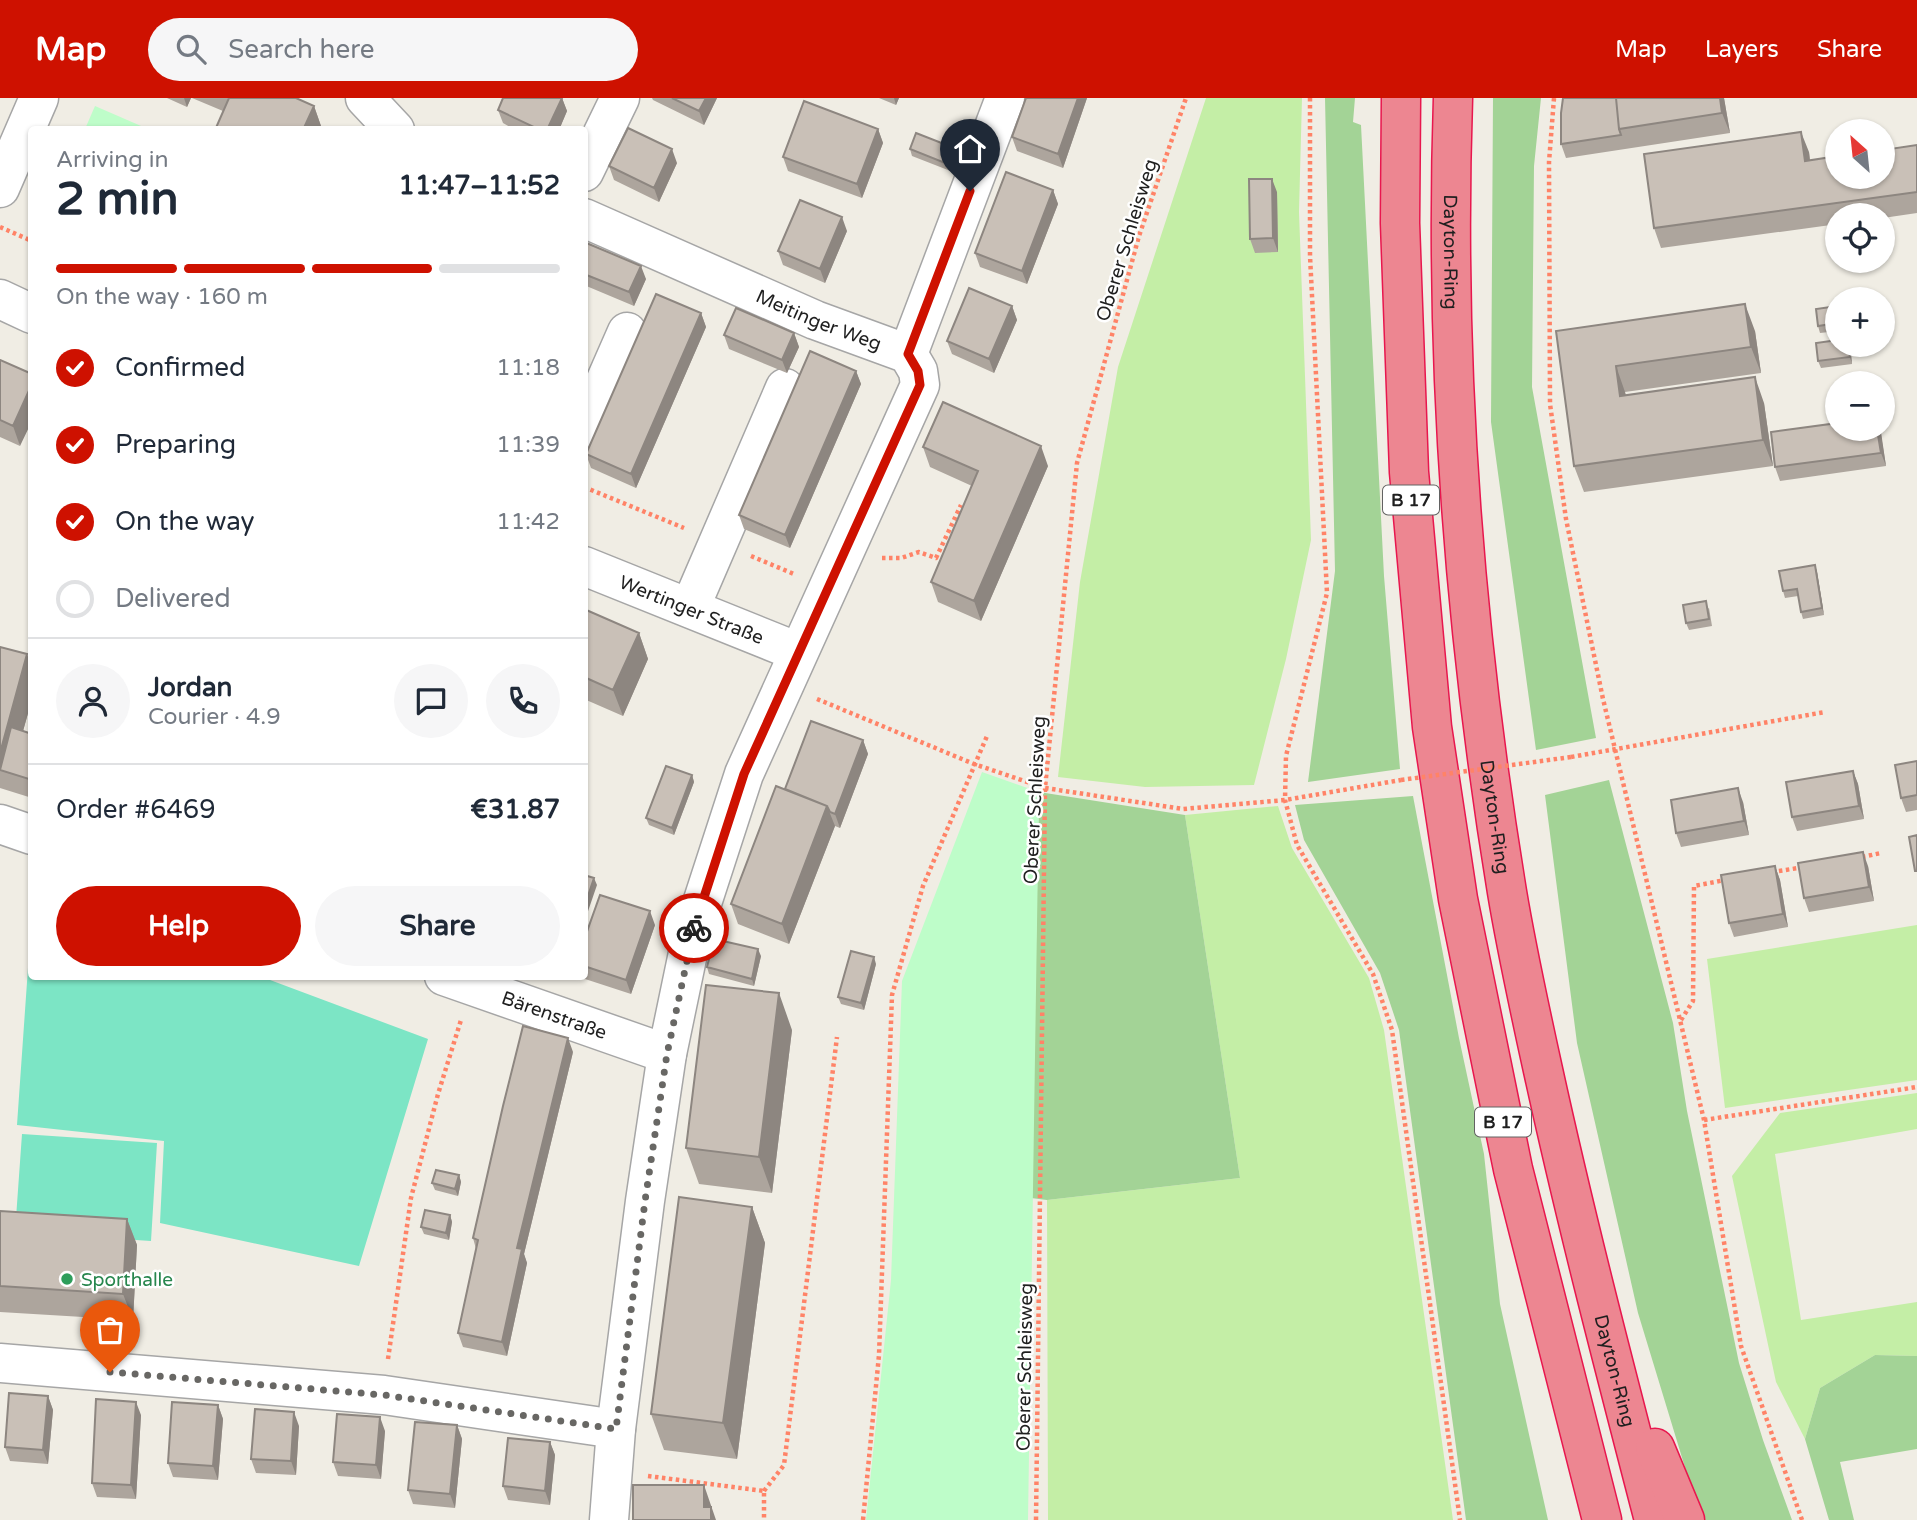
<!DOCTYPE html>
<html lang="en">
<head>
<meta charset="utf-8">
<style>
	:root { --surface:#fff; --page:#f6f6f7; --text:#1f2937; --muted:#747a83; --line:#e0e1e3; --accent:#ce1100 }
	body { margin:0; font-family:"Varela Round",sans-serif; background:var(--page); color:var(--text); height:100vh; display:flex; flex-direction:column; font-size:26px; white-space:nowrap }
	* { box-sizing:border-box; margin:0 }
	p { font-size:23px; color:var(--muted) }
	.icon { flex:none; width:38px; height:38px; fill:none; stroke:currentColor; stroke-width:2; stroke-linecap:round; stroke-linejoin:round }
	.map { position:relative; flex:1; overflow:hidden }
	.sheet { position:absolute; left:28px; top:28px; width:560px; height:854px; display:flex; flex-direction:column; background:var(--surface); border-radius:7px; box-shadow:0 2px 5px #0004 }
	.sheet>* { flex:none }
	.needle { width:46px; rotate:333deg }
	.tools { position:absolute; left:1825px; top:21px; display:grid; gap:14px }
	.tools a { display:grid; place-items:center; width:70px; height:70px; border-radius:50%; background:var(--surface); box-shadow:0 2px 5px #0004; font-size:35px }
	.pin { position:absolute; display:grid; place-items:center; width:60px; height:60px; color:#fff; margin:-72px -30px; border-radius:50% 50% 50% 0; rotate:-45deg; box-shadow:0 0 7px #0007 }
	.pin .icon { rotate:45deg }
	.courier { position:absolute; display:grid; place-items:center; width:70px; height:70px; margin:-35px; border:5px solid #ce1100; border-radius:50%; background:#fff; color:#222; box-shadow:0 2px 9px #0007 }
	.headline em { font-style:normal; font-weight:700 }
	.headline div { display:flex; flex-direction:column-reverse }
	.headline { display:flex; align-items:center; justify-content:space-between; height:119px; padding:0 28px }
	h1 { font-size:46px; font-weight:700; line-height:52px }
	.bar { display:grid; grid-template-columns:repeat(4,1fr); gap:10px 7px; align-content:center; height:84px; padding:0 28px }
	.bar i { height:9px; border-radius:5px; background:var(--line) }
	.bar .on { background:var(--accent) }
	.bar p { grid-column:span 4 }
	.line { display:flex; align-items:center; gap:18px; padding:0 28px; border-top:2px solid var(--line) }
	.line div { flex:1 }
	.round { display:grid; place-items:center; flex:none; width:74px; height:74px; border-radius:37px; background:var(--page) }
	ol { padding:0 28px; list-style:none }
	li { display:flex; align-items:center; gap:21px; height:77px }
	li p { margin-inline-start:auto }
	li .icon { padding:7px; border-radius:50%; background:var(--accent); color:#fff; stroke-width:4 }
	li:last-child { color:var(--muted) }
	li i { width:38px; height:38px; border:4px solid var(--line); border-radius:50% }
	.button { display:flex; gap:14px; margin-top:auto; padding:14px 28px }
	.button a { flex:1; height:80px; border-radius:42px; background:var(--accent); color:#fff; font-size:28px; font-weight:700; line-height:80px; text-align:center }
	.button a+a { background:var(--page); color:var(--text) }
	header { display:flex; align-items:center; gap:42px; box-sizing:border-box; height:98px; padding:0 35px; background:var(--accent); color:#fff }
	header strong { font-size:33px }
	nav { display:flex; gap:38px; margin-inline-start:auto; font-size:24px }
	.search { width:490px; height:63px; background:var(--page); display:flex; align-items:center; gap:18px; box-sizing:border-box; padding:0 24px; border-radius:38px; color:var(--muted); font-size:26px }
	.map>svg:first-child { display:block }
	.grass { fill:#c4eea6 }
	.forest { fill:#a3d396 }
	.park { fill:#befdc9 }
	.pitch { fill:#7ce5c5 }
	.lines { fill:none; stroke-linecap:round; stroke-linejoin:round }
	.minor-casing { stroke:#a6a6a6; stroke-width:41 }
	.highway-casing { stroke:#e8174e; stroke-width:41 }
	.path { stroke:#ff8367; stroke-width:4.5; stroke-dasharray:3.5 3.5; stroke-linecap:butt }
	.minor { stroke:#fff; stroke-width:38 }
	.highway { stroke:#ed8691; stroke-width:38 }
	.path-bridge { stroke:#ff8367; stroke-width:4.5; stroke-dasharray:3.5 3.5; stroke-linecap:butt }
	.wall { fill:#ada59d }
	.shaded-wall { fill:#8d8680 }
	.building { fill:#c9c0b7; stroke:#8d8680; stroke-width:2 }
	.done { stroke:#686764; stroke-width:7; stroke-dasharray:0 12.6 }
	.route { stroke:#ce1100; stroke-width:9 }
	.leisure-dot { fill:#2e9e5b; stroke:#fff; stroke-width:2.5 }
	.labels { text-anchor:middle; stroke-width:5; stroke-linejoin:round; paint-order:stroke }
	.shield { fill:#fff; stroke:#626262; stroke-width:2 }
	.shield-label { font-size:18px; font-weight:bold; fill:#1f1f1f }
	.street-label { font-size:19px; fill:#1f1f1f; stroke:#fff }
	.leisure-label { font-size:19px; fill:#27864d; stroke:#fff; text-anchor:start }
</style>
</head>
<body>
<header>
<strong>Map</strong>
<div class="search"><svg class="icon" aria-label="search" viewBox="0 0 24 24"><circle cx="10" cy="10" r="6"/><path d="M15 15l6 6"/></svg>Search here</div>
<nav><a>Map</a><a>Layers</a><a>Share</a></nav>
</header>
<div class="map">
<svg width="1917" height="1422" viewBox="0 0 1917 1422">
	<rect width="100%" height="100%" fill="#f0ede4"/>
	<path class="grass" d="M1206 0H1302L1299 114 1311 442 1286 561 1254 687 1145 689 1058 679 1080 484 1118 269Z
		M1278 708 1292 750 1369 880 1384 932 1453 1422H1048L1047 1102 1240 1080 1185 717Z
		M1917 827V982L1725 1010 1707 861Z
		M1917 995V1031L1775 1056 1801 1222 1917 1204V1258L1875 1257 1820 1290 1805 1341 1776 1284 1732 1078 1780 1015Z"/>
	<path class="forest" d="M1325 0H1355L1353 24 1361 27 1384 478 1400 671 1308 684 1335 473Z
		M1493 0H1541L1534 68 1532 289 1596 640 1536 652 1491 324Z
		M1609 682 1673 925 1687 1013 1739 1265 1763 1342 1792 1422H1701L1638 1215 1577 945 1545 697Z
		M1039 694 1185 717 1240 1080 1047 1102 1031 1100Z
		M1413 698 1459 940 1484 1056 1500 1206 1548 1422H1466L1399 932 1380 875 1304 742 1295 707Z
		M1875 1257 1917 1258V1351L1840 1364 1854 1422H1829L1805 1341 1820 1290Z"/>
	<path class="park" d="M95 8 148 31H85Z
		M982 674 1039 694 1028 1422H866L891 1182 902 883Z"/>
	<path class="pitch" d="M31 827 32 878 262 879 428 941 359 1168 160 1125 164 1043 17 1027Z
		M22 1036 157 1045 151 1143 15 1134Z"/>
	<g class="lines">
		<defs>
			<g id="minor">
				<path d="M365 0 395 32"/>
				<path d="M584 74 620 0"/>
				<path d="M0 90 39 0"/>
				<path id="s1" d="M584 120 815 222 908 256 918 273 920 287 744 676 692 836 667 956 645 1103 616 1331 609 1422"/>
				<path d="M0 201 32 216"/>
				<path d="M908 256 1005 0"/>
				<path d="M584 332 627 234"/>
				<path id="s2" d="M584 468 798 554"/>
				<path d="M690 510 785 290"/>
				<path d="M0 726 32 737"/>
				<path id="s3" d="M444 878 667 956"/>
				<path d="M0 1265 384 1297 616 1331"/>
			</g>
			<g id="highway">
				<path d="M1401 0 1400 125 1409 374 1432 629 1458 801 1513 1071 1602 1422"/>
				<path id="s4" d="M1453 0C1444 265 1464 533 1507 794 1517 854 1530 913 1543 972 1576 1123 1615 1272 1654 1422"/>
				<path d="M1655 1350 1685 1422"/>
			</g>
		</defs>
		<use href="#minor" class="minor-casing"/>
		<use href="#highway" class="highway-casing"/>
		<path class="path" d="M1310 0V158L1327 495 1286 658 1285 702 1297 747 1373 876 1392 932 1460 1422
			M1554 0 1549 64 1550 306 1566 421 1603 601 1704 1022 1741 1248 1802 1422
			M0 129 32 143
			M584 389 684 430
			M751 458 794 476
			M882 460H901L919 454 936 460 961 407
			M817 601 974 666 1045 690 1183 711 1285 702 1401 682
			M1571 659 1825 614
			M1862 759 1881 755
			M1772 774 1805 769
			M1681 922 1693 903 1694 788 1725 782
			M1704 1022 1917 989
			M388 1261 411 1100 438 996 461 922
			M648 1378 764 1393V1422
			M764 1393 784 1367 837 939
			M863 1422 879 1257 892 897 923 788 987 638
			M1036 1422 1045 690 1077 365 1139 138 1186 0"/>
		<use href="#minor" class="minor"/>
		<use href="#highway" class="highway"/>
		<path class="path-bridge" d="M1401 682 1571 659"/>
	</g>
	<path class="wall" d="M167 0H191L187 9Z
		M192 0H296L314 8 321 28 320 32H215L223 13Z
		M562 0 567 13 559 32H515L503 25 498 12Z
		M652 0H717L704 27 653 2Z
		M879 0H899L896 7Z
		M1026 0H1087L1063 70 1017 53 1012 39Z
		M1563 0H1724L1730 35 1566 60 1561 46Z
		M878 31 883 45 862 100 788 73 783 59Z
		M1917 47V115L1883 120V117H1838V126L1661 150 1654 130 1809 54 1810 62Z
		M910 51 959 58 953 74 912 58Z
		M677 65 659 104 614 82 609 68Z
		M1053 92 1058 106 1027 186 980 169 975 155Z
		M1277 94 1278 154 1255 155 1250 141Z
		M847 133 825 185 783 167 778 153Z
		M584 144 646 181 634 208 584 187Z
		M1012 208 1017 222 994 275 952 256 947 243Z
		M1838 208V233L1820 235 1818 228Z
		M701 215 706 229 636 390 591 370 586 356Z
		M1556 233H1755L1761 275 1625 294 1626 297 1764 305 1773 368 1584 394 1574 368Z
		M794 235 799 249 787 275 729 251 724 237Z
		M1838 247H1850L1852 266 1821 270 1818 263Z
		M0 262 20 348 0 339Z
		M856 273 861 286 790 450 744 431 739 417Z
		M1838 331H1880L1886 368 1780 383 1775 369Z
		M923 349 1048 368 981 523 938 504 931 484 972 388 930 369Z
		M1815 467 1817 474 1824 517 1803 521 1801 514 1798 498 1785 500 1783 493Z
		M1709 510 1712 528 1689 532 1686 525Z
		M584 511 639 535 648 561 623 618 584 601Z
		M0 549 32 569V601L23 633 32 636V700L0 690Z
		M863 642 868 656 840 730 835 728 789 846 738 826 731 806 785 691Z
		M1917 663V712L1906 714 1901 700Z
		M1853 673 1858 686 1864 721 1797 733 1792 719Z
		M692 677 694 684 674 737 649 727 646 720Z
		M1743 704 1749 737 1681 749 1676 735Z
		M1775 768 1780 782 1788 829 1734 839 1729 825Z
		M1868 768 1874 803 1809 814 1804 800Z
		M655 827 631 896 582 880 581 878H584V842Z
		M761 858 754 888 709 876 707 869Z
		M876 866 864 912 841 906 838 899Z
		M792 932 772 1095 699 1086 686 1050Z
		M573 954 524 1156 527 1165 507 1258 463 1249 458 1235 476 1151 473 1140Z
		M459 1077 461 1084 458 1098 435 1092 432 1085Z
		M752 1109 765 1145 737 1361 664 1352 651 1316Z
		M0 1113 127 1121 137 1147 133 1222 0 1214Z
		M450 1117 452 1124 449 1142 424 1136 421 1129Z
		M48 1298 53 1312 48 1366 10 1363 5 1349Z
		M218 1307 223 1321 218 1382 173 1379 168 1365Z
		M141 1317 136 1401 97 1399 92 1385Z
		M457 1327 462 1341 455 1410 413 1406 408 1392Z
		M299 1328 296 1377 256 1375 251 1361Z
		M385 1333 381 1381 338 1378 333 1364Z
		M550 1344 555 1357 550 1407 508 1402 503 1388Z"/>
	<path class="shaded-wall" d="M184 0H191L187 9Z
		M562 0 567 13 559 32H547Z
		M706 0H717L704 27 699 13Z
		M894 0H899L896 7Z
		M1078 0H1087L1063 70 1058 56Z
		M1720 0H1724L1730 35 1722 15Z
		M314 8 321 28 320 32H303Z
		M878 31 883 45 862 100 857 86Z
		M1801 34 1809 54 1812 83 1805 63Z
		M672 51 677 65 659 104 654 90Z
		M957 51 959 58 953 74 950 67Z
		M1272 81 1277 94 1278 154 1273 140Z
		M1053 92 1058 106 1027 186 1022 173Z
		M842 119 847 133 825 185 820 171Z
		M641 168 646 181 634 208 629 194Z
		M1745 206 1755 233 1761 275 1751 249Z
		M1012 208 1017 222 994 275 989 261Z
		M701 215 706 229 636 390 631 376Z
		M794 235 799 249 787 275 782 262Z
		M1848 247H1850L1852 266 1850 259Z
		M1616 268 1625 294 1629 324 1620 298Z
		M856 273 861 286 790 450 785 437Z
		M1755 279 1764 305 1773 368 1763 342Z
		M32 286V323L20 348 13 328Z
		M1877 331H1880L1881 334 1886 368 1881 355Z
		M1041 348 1048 368 981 523 974 503Z
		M1815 467 1817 474 1824 517 1822 510Z
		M639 535 648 561 623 618 613 592Z
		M27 556 32 569V601L11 676 0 672V655Z
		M863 642 868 656 840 730 835 716Z
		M1853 673 1858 686 1864 721 1859 708Z
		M692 677 694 684 674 737 672 730Z
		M1738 690 1743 704 1749 737 1744 723Z
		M827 708 835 728 789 846 782 826Z
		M1863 754 1868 768 1874 803 1869 789Z
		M1775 768 1780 782 1788 829 1783 816Z
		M594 780 597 787 586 819 584 810Z
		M650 813 655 827 631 896 626 882Z
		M758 851 761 858 754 888 752 881Z
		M874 859 876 866 864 912 861 905Z
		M779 895 792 932 772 1095 759 1059Z
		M568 940 573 954 524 1156 527 1165 507 1258 502 1244 517 1150Z
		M459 1077 461 1084 458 1098 455 1091Z
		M752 1109 765 1145 737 1361 723 1325Z
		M450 1117 452 1124 449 1142 446 1135Z
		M127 1121 137 1147 133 1222 123 1196Z
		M48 1298 53 1312 48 1366 43 1352Z
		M136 1304 141 1317 136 1401 131 1387Z
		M218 1307 223 1321 218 1382 213 1368Z
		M294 1314 299 1328 296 1377 291 1363Z
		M380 1319 385 1333 381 1381 376 1367Z
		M457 1327 462 1341 455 1410 450 1396Z
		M550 1344 555 1357 550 1407 545 1393Z
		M704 1387 716 1422H708L704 1409Z"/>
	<path class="building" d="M229 0H296L314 8 303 32H215Z
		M503 0H562L547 32H540L498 12Z
		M672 0H706L699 13Z
		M1026 0H1078L1058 56 1012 39Z
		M1563 0H1616L1619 31 1621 37 1561 46V15Z
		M1616 0H1720L1722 15 1619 31Z
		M804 3 878 31 857 86 783 59Z
		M628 30 672 51 654 90 609 68Z
		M1801 34 1805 63 1838 58V79H1883V52L1917 47V94L1654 130 1644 56Z
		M916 35 957 51 950 67 910 51Z
		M1006 74 1053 92 1022 173 975 155Z
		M1249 81H1272L1273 140 1250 141Z
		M800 102 842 119 820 171 778 153Z
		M584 144 641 168 629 194 584 176Z
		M969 190 1012 208 989 261 947 243Z
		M656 196 701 215 631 376 586 356Z
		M1745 206 1751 249 1616 268 1620 298 1755 279 1763 342 1574 368 1556 233Z
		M1838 208V225L1818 228 1816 211Z
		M736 210 794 235 782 262 724 237Z
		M1838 242V247H1848L1850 259 1818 263 1816 245Z
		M810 253 856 273 785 437 739 417Z
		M0 262 32 276V286L13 328 0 322Z
		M943 304 1041 348 974 503 931 484 978 373 923 349Z
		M1838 325V331H1877L1881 355 1775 369 1771 334Z
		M1815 467 1822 510 1801 514 1797 491 1783 493 1779 473Z
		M1706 503 1709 521 1686 525 1683 507Z
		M584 511 639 535 613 592 584 579Z
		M0 549 27 556 0 655Z
		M811 623 863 642 835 716 830 714 827 708 785 691Z
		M11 629 32 636V682L0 672Z
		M1917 663V697L1901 700 1895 667Z
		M666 668 692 677 672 730 646 720Z
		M1853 673 1859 708 1792 719 1786 684Z
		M776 688 827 708 782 826 731 806Z
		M1738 690 1744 723 1676 735 1671 702Z
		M1917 737V773H1915L1909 739Z
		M1863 754 1869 789 1804 800 1798 765Z
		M1775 768 1783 816 1729 825 1721 777Z
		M584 777 594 780 584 810Z
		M600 797 650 813 626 882 584 868V842Z
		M714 841 758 851 752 881 707 869Z
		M851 853 874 859 861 905 838 899Z
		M706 887 779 895 759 1059 686 1050Z
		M523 928 568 940 517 1150 522 1151 502 1244 458 1235 478 1142 473 1140 503 1008Z
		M436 1072 459 1077 455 1091 432 1085Z
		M679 1099 752 1109 723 1325 651 1316Z
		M425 1112 450 1117 446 1135 421 1129Z
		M0 1113 127 1121 123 1196 0 1188Z
		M9 1295 48 1298 43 1352 5 1349Z
		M96 1301 136 1304 131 1387 92 1385Z
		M172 1304 218 1307 213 1368 168 1365Z
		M255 1311 294 1314 291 1363 251 1361Z
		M337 1316 380 1319 376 1367 333 1364Z
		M415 1324 457 1327 450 1396 408 1392Z
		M508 1340 550 1344 545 1393 503 1388Z
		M633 1387H704V1409H711V1422H633Z"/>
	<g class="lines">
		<path class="done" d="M110 1274 384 1297 616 1331 645 1103 667 956 694 830"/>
		<path class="route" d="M694 830 744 676 920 287 918 273 908 256 970 93"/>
	</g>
	<circle class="leisure-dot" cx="67" cy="1181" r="7"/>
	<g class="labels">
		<g class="shield">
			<rect x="1383" y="387.5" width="56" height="29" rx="5"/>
			<rect x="1475" y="1009.5" width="56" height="29" rx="5"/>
		</g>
		<g class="shield-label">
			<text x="1411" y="408">B 17</text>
			<text x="1503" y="1030">B 17</text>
		</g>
		<g class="street-label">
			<text transform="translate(1126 142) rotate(-73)" y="7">Oberer Schleisweg</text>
			<text dy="7" stroke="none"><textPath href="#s4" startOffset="154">Dayton-Ring</textPath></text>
			<text dy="7" stroke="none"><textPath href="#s1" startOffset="256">Meitinger Weg</textPath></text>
			<text dy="7" stroke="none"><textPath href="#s2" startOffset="116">Wertinger Straße</textPath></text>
			<text transform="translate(1034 702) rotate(-87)" y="7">Oberer Schleisweg</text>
			<text dy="7" stroke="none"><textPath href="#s4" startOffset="721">Dayton-Ring</textPath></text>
			<text dy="7" stroke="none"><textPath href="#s3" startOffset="117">Bärenstraße</textPath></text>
			<text transform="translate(1024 1269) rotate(-89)" y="7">Oberer Schleisweg</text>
			<text dy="7" stroke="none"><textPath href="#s4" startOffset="1288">Dayton-Ring</textPath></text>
		</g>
		<g class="leisure-label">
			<text x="81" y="1188">Sporthalle</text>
		</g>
	</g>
</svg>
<div class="tools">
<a><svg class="needle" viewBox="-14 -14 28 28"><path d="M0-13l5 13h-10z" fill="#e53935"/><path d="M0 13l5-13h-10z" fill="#747a83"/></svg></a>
<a><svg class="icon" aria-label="locate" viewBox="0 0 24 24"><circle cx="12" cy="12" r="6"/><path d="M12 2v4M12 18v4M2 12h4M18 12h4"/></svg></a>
<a>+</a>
<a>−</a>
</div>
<div class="pin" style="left:110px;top:1274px;background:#ea580c"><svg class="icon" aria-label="bag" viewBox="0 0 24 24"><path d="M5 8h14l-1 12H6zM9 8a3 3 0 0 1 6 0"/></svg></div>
<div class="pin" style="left:970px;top:93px;background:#1f2937"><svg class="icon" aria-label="home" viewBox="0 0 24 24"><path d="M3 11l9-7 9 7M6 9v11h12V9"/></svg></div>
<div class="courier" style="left:694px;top:830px"><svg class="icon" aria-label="bike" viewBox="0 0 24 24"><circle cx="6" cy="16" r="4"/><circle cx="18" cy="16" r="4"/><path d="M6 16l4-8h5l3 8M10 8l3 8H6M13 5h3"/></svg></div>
<section class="sheet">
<div class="headline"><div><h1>2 min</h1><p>Arriving in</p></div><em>11:47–11:52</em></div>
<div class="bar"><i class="on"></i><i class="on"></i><i class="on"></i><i></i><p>On the way · 160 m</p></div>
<ol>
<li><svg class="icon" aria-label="check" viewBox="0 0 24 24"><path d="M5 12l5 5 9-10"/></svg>Confirmed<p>11:18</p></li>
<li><svg class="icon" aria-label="check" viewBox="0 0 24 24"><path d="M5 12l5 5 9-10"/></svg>Preparing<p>11:39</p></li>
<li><svg class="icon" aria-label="check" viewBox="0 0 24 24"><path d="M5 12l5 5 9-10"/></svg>On the way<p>11:42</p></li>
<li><i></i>Delivered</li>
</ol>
<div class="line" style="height:126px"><a class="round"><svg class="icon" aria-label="person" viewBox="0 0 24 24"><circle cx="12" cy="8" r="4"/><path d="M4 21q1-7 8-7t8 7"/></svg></a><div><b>Jordan</b><p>Courier · 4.9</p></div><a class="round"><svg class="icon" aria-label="chat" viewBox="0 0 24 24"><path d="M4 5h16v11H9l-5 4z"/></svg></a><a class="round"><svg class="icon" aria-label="phone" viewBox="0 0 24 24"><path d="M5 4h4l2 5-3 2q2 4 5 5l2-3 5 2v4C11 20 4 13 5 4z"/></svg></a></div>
<div class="line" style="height:91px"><div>Order #6469</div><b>€31.87</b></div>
<div class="button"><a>Help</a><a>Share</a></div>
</section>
</div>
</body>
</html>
